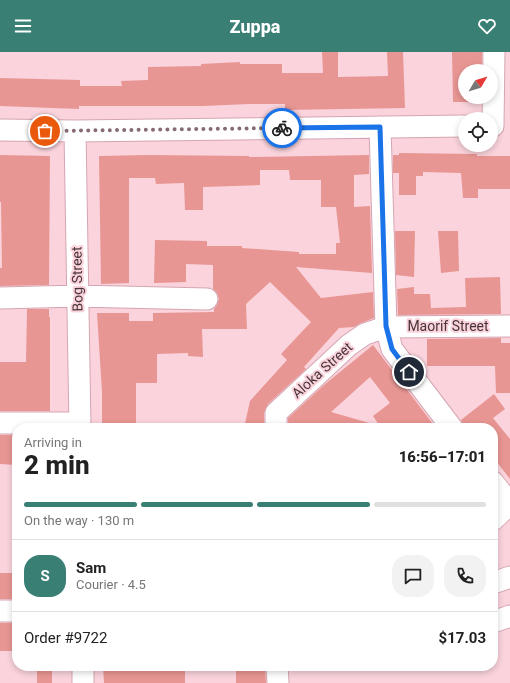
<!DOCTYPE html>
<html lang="en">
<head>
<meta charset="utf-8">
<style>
	:root { --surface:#fff; --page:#f2f2f2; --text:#222; --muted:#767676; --line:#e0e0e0; --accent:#3a7f74 }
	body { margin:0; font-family:Roboto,sans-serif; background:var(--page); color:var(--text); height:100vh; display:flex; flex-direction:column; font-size:15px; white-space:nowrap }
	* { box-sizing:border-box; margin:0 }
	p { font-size:13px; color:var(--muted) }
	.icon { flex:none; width:22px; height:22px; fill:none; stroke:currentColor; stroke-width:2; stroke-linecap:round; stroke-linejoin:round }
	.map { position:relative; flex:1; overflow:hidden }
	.panel { position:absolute; left:12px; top:371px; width:486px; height:248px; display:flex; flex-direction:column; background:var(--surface); border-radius:16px; box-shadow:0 2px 6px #0003 }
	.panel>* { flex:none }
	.needle { width:26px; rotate:52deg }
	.buttons { position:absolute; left:458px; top:12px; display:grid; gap:8px }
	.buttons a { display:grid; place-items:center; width:40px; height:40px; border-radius:50%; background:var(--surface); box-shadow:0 2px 6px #0003; font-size:20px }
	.pin { position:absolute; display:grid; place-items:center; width:34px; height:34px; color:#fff; margin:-17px; border:2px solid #fff; border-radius:50%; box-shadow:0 1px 4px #0007 }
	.courier { position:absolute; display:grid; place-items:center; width:40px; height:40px; margin:-20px; border:3px solid #1a73e8; border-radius:50%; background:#fff; color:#222; box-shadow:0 1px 5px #0007 }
	.summary em { font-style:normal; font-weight:800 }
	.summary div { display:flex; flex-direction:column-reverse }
	.summary { display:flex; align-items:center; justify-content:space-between; height:68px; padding:0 12px }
	h1 { font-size:26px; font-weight:800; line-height:30px }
	.bar { display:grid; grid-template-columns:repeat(4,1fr); gap:6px 4px; align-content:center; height:48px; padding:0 12px }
	.bar i { height:5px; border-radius:3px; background:var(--line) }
	.bar .on { background:var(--accent) }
	.bar p { grid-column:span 4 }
	.line { display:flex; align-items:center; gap:10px; padding:0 12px; border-top:1px solid var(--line) }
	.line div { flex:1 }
	.round { display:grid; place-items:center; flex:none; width:42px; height:42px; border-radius:16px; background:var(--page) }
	header { display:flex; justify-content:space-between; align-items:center; height:52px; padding:0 12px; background:var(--accent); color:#fff; font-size:18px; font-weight:800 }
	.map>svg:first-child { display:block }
	.building { fill:#e89693 }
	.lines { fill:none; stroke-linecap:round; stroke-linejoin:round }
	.minor-casing { stroke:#d5a6b2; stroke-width:23 }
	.minor { stroke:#fff; stroke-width:21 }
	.done { stroke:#866c72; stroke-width:4; stroke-dasharray:0 7.2 }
	.route { stroke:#1a73e8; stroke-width:5 }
	.labels { text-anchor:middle; stroke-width:4; stroke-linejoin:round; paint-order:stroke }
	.street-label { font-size:14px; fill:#483539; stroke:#fad3dc }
</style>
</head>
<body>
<header><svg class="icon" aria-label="menu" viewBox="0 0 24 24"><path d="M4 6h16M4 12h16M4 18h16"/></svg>Zuppa<svg class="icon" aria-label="heart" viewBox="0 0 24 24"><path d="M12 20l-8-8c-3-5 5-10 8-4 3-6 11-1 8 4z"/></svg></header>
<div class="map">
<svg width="510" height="631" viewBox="0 0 510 631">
	<rect width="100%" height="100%" fill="#fad3dc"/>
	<path class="building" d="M322 0H338V25L388 24 387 0H403L405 56 285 58V52H249L203 54H79V57L0 54V26L80 28V34H122L121 29 148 28V15L201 14V12L240 10V12H282V21H323Z
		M452 0H482V19H465V45H481V50H453Z
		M399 101 477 102V104H510V137H478V146H463L461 121 423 120V124H416V143H399V121H393V103H399Z
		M0 103 50 104 49 233 0 234V216H2L1 150H0Z
		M149 103 249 104V105L369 103V122L354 123V155L370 154 372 221 296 215 321 246 373 240 374 266 361 271 354 275 339 276 304 315 306 317 268 352 264 361V376H244L250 349 287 308 281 302 311 270 270 230 246 252 247 277H202L203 305 188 304V301L157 302V331H136V376H102V340L97 261H129V269H153V261L214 260V257L217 253 219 247 217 241 213 237V213L186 212V230L154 231 155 188 207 189V194H242V196L299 200V202H336V191H340L336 155H321V128H290L289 118H260V133L203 135V158H185L184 131 156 132 155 126H129V231L101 232 99 104Z
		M395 179H415L414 225 396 223Z
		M438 179H458L459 219 441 221Z
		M500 225 501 262 398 263 397 237 414 235V242H430L431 256 466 255 465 226Z
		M27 257H49V265H50V359H0V310H26Z
		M501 286V291H510V341H496L495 314H427V287Z
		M373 293 436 376H381L373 364 390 351 370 325 331 360 373 372 372 376H330L318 373 316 376H288V366L324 333Z
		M494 342 505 357 493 366 510 387V427L493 405V376H464L461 368Z
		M0 383H17V413L0 412Z
		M0 521H17V547H0Z
		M0 571H17V599H0Z
		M37 614H52V631H37Z
		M103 614H185V631H104Z
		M236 614H265L266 631H236Z"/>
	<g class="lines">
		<defs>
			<path id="minor" d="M493 74 494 0
				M380 75 386 275 392 297 452 376
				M0 78 75 79 465 74
				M75 79 80 376
				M0 246 77 244 207 247
				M0 371H80
				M276 376V361L349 293 365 282 386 275 510 274
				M493 430 510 452
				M493 468 510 452
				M493 531 510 525
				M0 559H17
				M493 570 510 564
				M83 614V631
				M277 614 278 631"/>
		</defs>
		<use href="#minor" class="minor-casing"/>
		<use href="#minor" class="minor"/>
	</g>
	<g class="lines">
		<path class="done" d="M45 79 282 76"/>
		<path class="route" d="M282 76 380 75 386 274 392 297 409 320"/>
	</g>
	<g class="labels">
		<g class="street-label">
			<text transform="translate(77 227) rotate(-91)" y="5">Bog Street</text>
			<text x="448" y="279">Maorif Street</text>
			<text transform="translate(322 318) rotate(-42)" y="5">Aloka Street</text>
		</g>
	</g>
</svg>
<div class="buttons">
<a><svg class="needle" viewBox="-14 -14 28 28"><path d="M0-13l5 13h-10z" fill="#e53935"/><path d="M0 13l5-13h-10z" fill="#767676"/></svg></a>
<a><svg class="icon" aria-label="locate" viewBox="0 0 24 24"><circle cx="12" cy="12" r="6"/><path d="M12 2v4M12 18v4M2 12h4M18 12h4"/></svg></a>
</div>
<div class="pin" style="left:45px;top:79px;background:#ea580c"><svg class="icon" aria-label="bag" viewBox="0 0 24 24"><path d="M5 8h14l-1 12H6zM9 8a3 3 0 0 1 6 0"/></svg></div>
<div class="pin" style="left:409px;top:320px;background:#1f2937"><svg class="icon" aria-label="home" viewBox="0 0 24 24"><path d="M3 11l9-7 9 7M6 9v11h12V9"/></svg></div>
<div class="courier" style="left:282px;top:76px"><svg class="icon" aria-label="bike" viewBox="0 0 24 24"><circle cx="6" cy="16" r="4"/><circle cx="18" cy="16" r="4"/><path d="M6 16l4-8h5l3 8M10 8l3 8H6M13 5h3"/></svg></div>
<section class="panel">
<div class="summary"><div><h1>2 min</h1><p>Arriving in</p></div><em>16:56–17:01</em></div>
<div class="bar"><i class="on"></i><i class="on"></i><i class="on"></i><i></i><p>On the way · 130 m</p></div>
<div class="line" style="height:72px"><b class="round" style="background:var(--accent);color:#fff">S</b><div><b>Sam</b><p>Courier · 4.5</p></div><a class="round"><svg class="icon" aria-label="chat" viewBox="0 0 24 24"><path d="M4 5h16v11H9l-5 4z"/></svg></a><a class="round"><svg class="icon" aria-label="phone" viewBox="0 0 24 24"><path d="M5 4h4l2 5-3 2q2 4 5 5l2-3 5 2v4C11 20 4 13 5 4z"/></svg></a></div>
<div class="line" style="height:52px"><div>Order #9722</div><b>$17.03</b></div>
</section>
</div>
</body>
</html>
